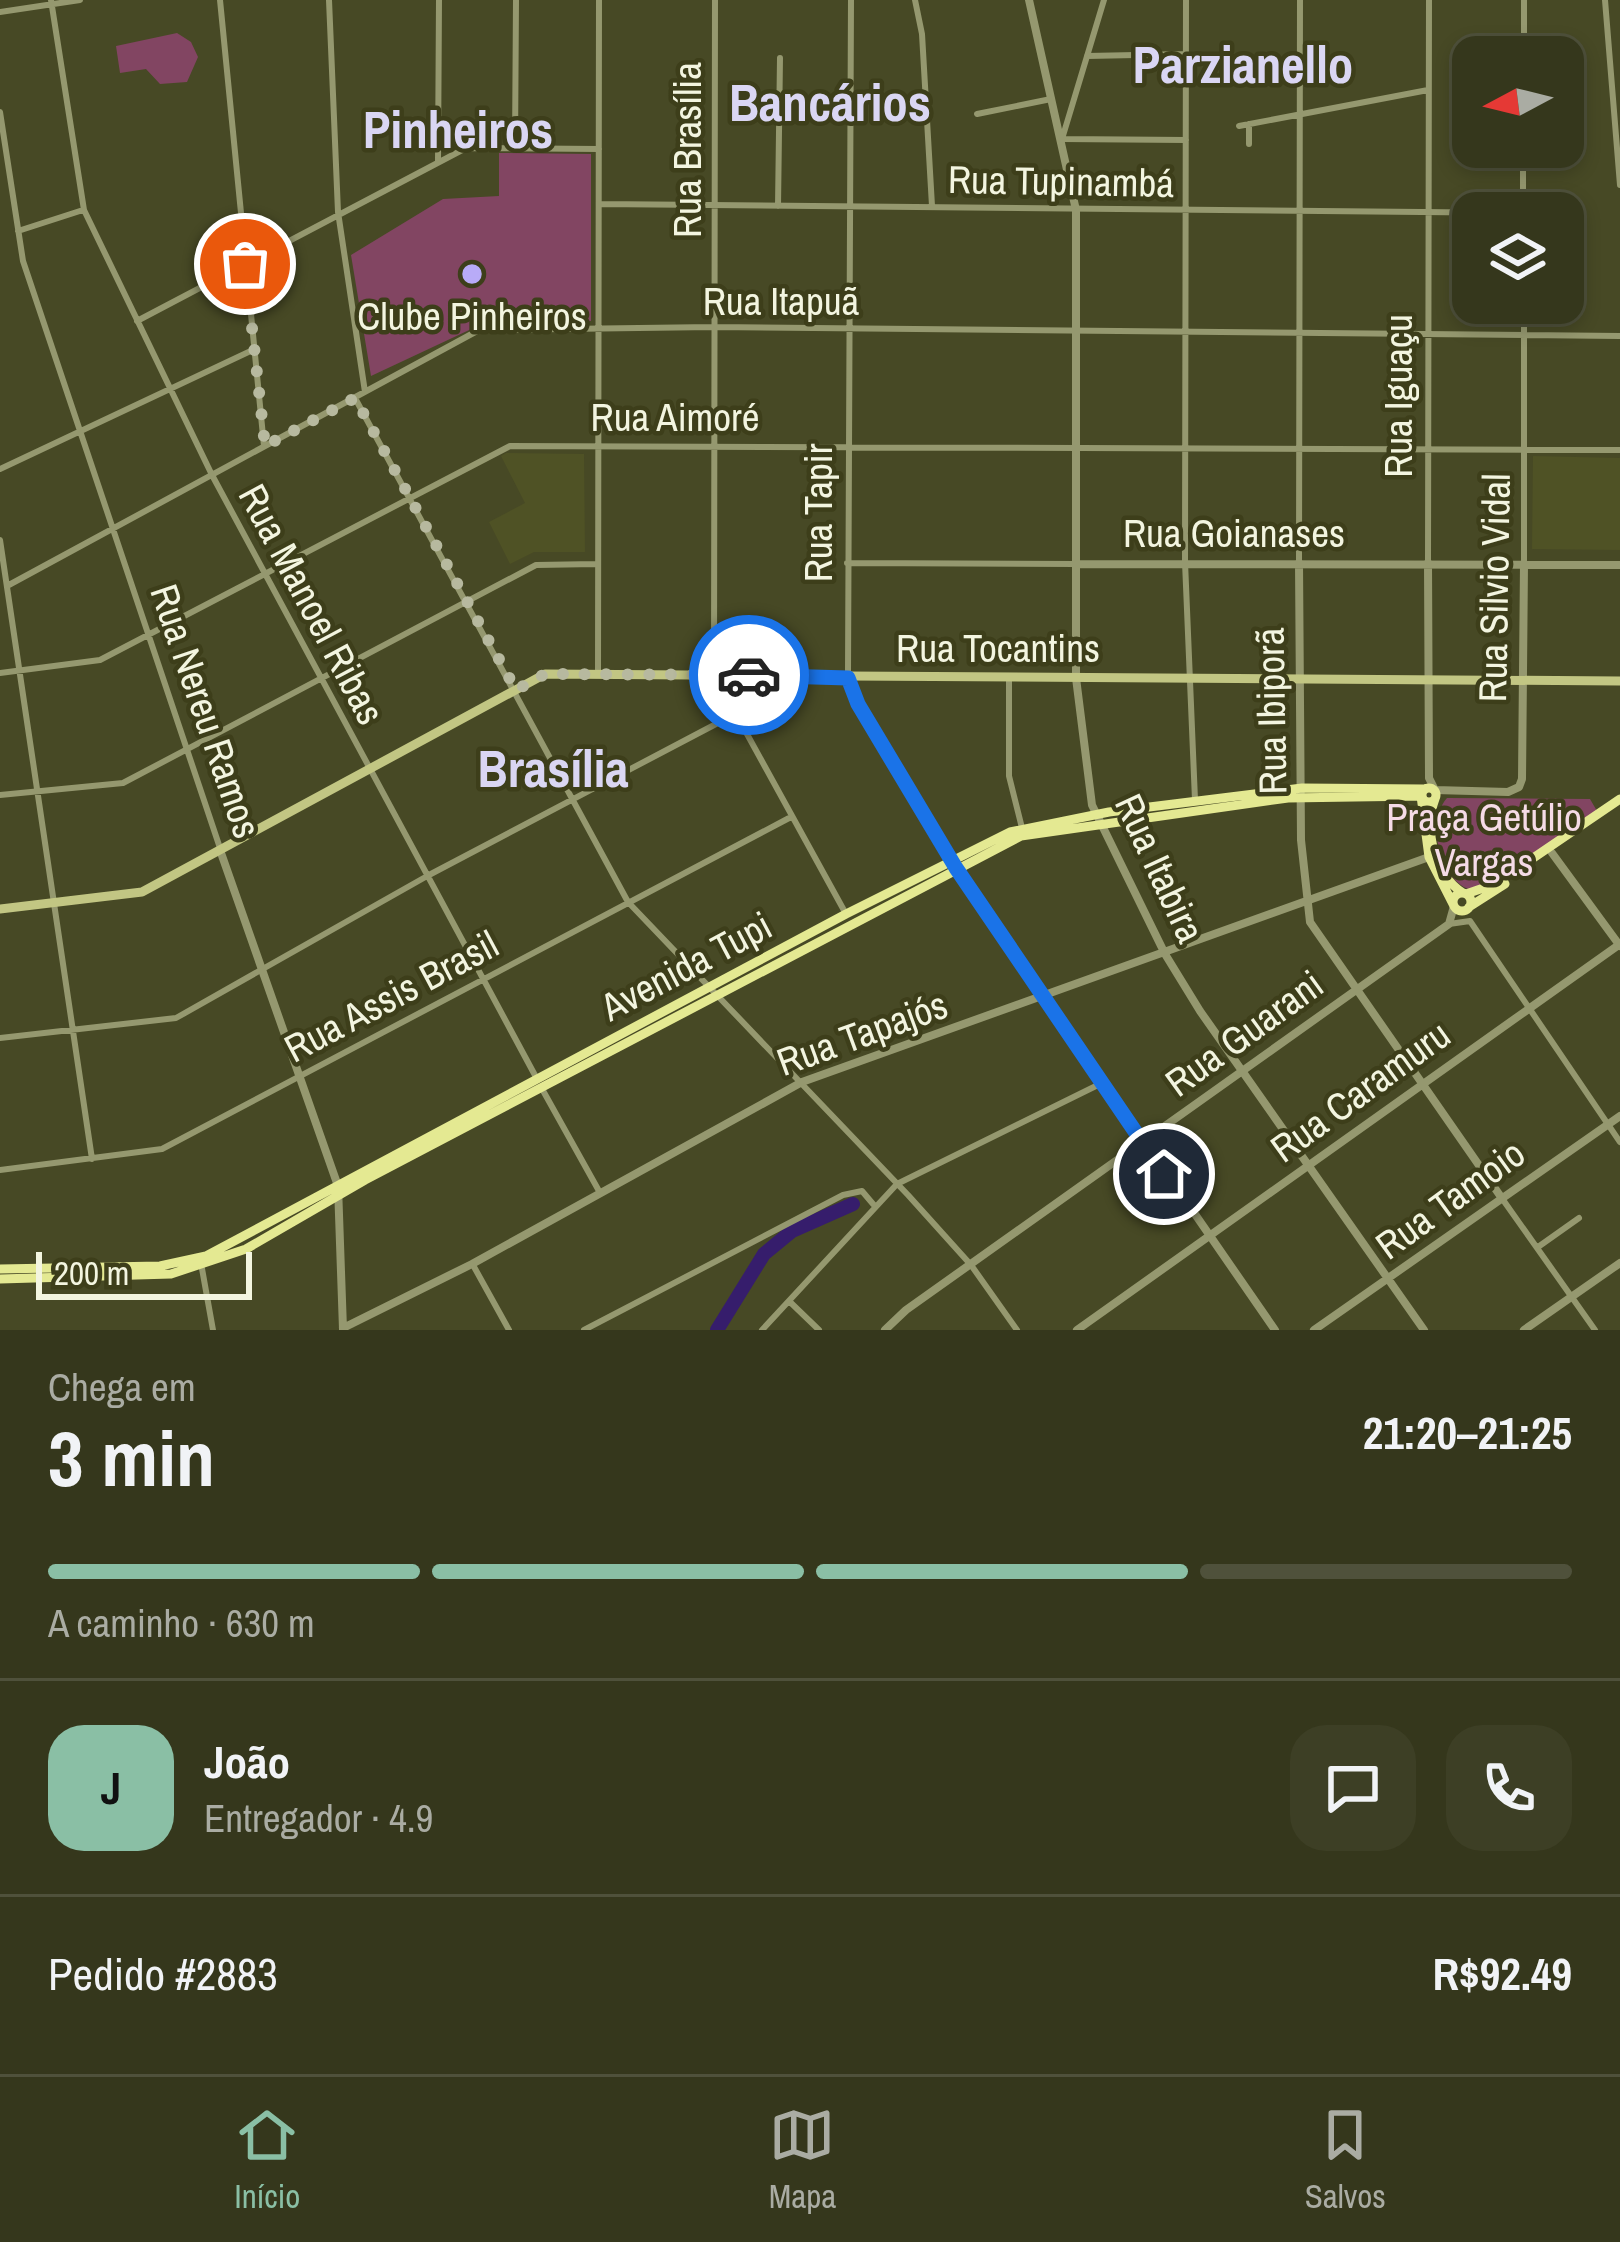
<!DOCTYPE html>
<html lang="pt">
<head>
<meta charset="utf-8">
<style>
	:root { --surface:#35371c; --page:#3d3f25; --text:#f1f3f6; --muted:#aaaca3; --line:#4f513b; --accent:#8abfa5 }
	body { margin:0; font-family:"Archivo Narrow",sans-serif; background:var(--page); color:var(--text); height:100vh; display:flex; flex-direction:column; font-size:45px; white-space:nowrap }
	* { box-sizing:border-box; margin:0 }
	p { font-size:39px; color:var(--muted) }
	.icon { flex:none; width:66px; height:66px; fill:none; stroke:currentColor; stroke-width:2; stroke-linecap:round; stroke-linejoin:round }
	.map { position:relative; height:1330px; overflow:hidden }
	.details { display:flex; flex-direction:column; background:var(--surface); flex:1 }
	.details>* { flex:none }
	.needle { width:78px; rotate:263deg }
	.tools { position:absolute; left:1452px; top:36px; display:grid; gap:24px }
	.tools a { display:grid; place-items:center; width:132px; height:132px; border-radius:24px; background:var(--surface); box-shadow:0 6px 18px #0003,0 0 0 3px var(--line); font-size:60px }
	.scale { position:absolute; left:36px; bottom:30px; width:216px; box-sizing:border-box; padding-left:12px; border:6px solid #f3f5e0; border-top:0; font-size:33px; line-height:42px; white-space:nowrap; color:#f3f5e0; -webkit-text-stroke:9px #3d3e1a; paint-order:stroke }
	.pin { position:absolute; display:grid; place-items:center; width:102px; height:102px; color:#fff; margin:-51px; border:6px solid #fff; border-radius:50%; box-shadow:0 3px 12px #0007 }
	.courier { position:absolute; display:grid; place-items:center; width:120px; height:120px; margin:-60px; border:9px solid #1a73e8; border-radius:50%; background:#fff; color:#222; box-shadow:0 3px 15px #0007 }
	.summary em { font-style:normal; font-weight:700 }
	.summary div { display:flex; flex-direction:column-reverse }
	.summary { display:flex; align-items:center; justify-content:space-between; height:204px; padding:0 48px }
	h1 { font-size:78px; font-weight:700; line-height:90px }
	.bar { display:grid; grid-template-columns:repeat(4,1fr); gap:18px 12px; align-content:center; height:144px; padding:0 48px }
	.bar i { height:15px; border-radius:9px; background:var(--line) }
	.bar .on { background:var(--accent) }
	.bar p { grid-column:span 4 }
	.line { display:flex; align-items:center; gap:30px; padding:0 48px; border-top:3px solid var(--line) }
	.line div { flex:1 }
	.round { display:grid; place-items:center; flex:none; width:126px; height:126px; border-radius:36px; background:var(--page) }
	.tabs { display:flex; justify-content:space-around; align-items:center; height:168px; border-top:3px solid var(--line); background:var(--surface); font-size:33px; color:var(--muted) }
	.tabs a { display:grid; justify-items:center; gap:6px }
	.tabs .on { color:var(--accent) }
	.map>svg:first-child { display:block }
	.built { fill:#4f5225 }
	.green { fill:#824562 }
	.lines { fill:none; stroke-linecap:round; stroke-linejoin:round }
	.river { stroke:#361d6c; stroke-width:14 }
	.minor { stroke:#95986f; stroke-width:6 }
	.tertiary { stroke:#95986f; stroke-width:8 }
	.secondary { stroke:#c2c683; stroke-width:9 }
	.primary { stroke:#e4e992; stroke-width:9 }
	.done { stroke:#b7b99f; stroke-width:12; stroke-dasharray:0 21.6 }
	.route { stroke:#1a73e8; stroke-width:15 }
	.poi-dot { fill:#b8abf7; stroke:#3d3e1a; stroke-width:4.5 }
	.labels { text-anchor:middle; stroke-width:9; stroke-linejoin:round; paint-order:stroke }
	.street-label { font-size:39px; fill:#f3f5e0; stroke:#3d3e1a }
	.poi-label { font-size:39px; fill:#f3f5e0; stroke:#3d3e1a }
	.park-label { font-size:39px; fill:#f5dbe6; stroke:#3d3e1a }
	.district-label { font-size:51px; font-weight:bold; fill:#dad6f3; stroke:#3d3e1a }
</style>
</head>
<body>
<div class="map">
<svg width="1620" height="1330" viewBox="0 0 1620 1330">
	<rect width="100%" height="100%" fill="#474925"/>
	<path class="built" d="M506 453 584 454 585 552H534L510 564 489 522 525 503 501 456Z
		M1533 456 1620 458V550L1532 549Z"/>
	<path class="green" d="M177 33 191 42 198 57 187 82 160 84 146 69 120 73 116 46Z
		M499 153 591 154V321L482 324 371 376 351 255 443 199 499 196Z
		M1447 798 1590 799 1597 811 1492 883 1471 890C1439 881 1426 821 1447 798Z"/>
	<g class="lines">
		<path class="river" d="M717 1330 764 1254 792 1231 853 1204"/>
		<path class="minor" d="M51 0 84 210 212 475 537 1079
			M220 0 264 446
			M329 0 338 212 365 392
			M715 0 714 674 846 914
			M915 0 922 34 932 206
			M1104 0 1062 139 1186 140
			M1186 0 1185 562 1195 800
			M1605 0 1620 185
			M0 12 80 0
			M1087 56 1185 54
			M1524 57V0
			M0 112 23 261 220 848
			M977 114 1051 99
			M1239 126 1428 90
			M1249 144V124
			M515 147 516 0
			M438 162 439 0
			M599 204 1523 213V147
			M778 206 780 58
			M18 231 83 210
			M1524 303V564
			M137 321 466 148 599 149
			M355 398 628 902 908 1195 971 1265 1017 1330
			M0 469 255 349
			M0 540 92 1159
			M847 563 1076 564
			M1299 563 1300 0
			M1428 563 1429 0
			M7 586 479 330 713 327 1620 336
			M0 673 100 660 510 446 1620 450
			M598 674 599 0
			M848 674 851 0
			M1009 677V776L1022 828
			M0 795 123 783 536 565 596 564
			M1449 924 1470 921 1620 1142
			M0 1038 176 1018 429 875 735 714
			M541 1087 599 1191
			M0 1170 162 1149 791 817
			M1501 1197 1595 1330
			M1538 1247 1579 1218
			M201 1263 213 1330
			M473 1265 509 1330
			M789 1301 819 1330
			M584 1330 843 1195 862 1191 873 1204
			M762 1330 897 1184 1102 1083"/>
		<path class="tertiary" d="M1029 0 1076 210V678L1092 805 1165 954 1200 1011 1424 1330
			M1299 563 1301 840 1310 922 1501 1197
			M1428 563 1429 778 1435 790 1508 792 1519 787 1522 779 1524 564
			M1076 564 1620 565
			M848 678 858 704 956 868 1275 1330
			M220 850 338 1186 343 1329
			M1552 853 1620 946
			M343 1328 472 1264 802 1082 1429 857
			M885 1330 906 1310 1449 924 1454 906
			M1077 1330 1620 944
			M1314 1330 1620 1116
			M1524 1330 1620 1263"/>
		<path class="secondary" d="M0 909 142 892 545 674 1620 681"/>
		<path class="primary" d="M1422 795a7 7 0 1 1 14 0a7 7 0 1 1-14 0Z
			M1435 799C1423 830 1435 875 1463 893
			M1453 902a9 9 0 1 1 18 0a9 9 0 1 1-18 0Z
			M1466 894 1495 884 1620 799
			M1469 907 1505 884
			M0 1269 160 1266 206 1256 846 914 1010 832 1109 812 1302 788 1424 789
			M0 1279 171 1274 246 1249 365 1180 1021 836 1288 798 1421 796 1429 857 1454 906"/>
	</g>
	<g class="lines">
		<path class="done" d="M245 264 265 446 355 398 516 690 545 674 749 675"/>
		<path class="route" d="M749 675 848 678 858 704 956 868 1164 1174"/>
	</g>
	<circle class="poi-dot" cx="472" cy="274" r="12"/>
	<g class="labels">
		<g class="street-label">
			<text transform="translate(687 150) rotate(-90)" y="14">Rua Brasília</text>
			<text transform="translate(1061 181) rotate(1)" y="14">Rua Tupinambá</text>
			<text x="781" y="315">Rua Itapuã</text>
			<text transform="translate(1398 396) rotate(-90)" y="14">Rua Iguaçu</text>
			<text x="675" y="431">Rua Aimoré</text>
			<text transform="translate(818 513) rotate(-90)" y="14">Rua Tapir</text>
			<text x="1234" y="547">Rua Goianases</text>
			<text transform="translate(1494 588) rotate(-89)" y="14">Rua Silvio Vidal</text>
			<text transform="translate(312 604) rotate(62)" y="14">Rua Manoel Ribas</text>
			<text x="998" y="662">Rua Tocantins</text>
			<text transform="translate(206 711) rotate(71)" y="14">Rua Nereu Ramos</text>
			<text transform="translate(1271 711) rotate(-91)" y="14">Rua Ibiporã</text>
			<text transform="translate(1160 868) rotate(65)" y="14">Rua Itabira</text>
			<text transform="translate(686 966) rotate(-28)" y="14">Avenida Tupi</text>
			<text transform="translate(391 996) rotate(-28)" y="14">Rua Assis Brasil</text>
			<text transform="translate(862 1033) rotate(-20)" y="14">Rua Tapajós</text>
			<text transform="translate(1244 1033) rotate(-36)" y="14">Rua Guarani</text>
			<text transform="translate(1360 1091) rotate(-36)" y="14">Rua Caramuru</text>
			<text transform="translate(1450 1199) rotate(-36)" y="14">Rua Tamoio</text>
		</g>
		<g class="poi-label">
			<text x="472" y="330">Clube Pinheiros</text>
		</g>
		<g class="park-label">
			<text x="1484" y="831">Praça Getúlio<tspan x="1484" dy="45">Vargas</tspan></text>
		</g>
		<g class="district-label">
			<text x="1243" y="83">Parzianello</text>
			<text x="830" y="121">Bancários</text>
			<text x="458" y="148">Pinheiros</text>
			<text x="553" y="787">Brasília</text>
		</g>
	</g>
</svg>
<div class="tools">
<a><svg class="needle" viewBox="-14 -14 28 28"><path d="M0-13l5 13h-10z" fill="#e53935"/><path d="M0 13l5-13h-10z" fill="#aaaca3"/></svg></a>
<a><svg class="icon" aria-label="layers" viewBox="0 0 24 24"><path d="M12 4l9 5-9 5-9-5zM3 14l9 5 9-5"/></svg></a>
</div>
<div class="scale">200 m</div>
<div class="pin" style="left:245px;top:264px;background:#ea580c"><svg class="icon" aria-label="bag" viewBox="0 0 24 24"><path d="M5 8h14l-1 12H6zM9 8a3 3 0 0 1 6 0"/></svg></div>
<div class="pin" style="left:1164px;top:1174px;background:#1f2937"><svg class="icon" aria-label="home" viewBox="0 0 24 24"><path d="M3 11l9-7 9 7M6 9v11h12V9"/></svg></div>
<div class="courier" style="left:749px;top:675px"><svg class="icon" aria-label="car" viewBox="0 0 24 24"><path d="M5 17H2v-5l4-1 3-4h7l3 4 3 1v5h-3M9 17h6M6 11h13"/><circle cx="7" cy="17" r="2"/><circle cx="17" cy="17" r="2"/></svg></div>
</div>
<section class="details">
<div class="summary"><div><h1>3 min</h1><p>Chega em</p></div><em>21:20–21:25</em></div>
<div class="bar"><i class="on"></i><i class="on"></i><i class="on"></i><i></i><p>A caminho · 630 m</p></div>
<div class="line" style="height:216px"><b class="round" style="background:var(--accent);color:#111">J</b><div><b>João</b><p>Entregador · 4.9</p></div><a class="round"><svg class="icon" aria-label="chat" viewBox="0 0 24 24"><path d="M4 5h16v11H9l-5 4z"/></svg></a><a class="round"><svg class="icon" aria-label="phone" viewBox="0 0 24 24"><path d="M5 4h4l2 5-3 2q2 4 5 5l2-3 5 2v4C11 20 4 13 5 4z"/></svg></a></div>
<div class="line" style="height:156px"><div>Pedido #2883</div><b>R$92.49</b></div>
</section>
<nav class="tabs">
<a class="on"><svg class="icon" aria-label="home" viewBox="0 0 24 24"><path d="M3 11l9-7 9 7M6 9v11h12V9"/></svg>Início</a>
<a><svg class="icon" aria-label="map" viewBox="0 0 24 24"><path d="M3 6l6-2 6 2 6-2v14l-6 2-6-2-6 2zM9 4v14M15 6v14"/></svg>Mapa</a>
<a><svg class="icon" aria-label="saved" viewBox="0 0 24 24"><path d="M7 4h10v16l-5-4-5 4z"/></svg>Salvos</a>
</nav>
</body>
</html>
